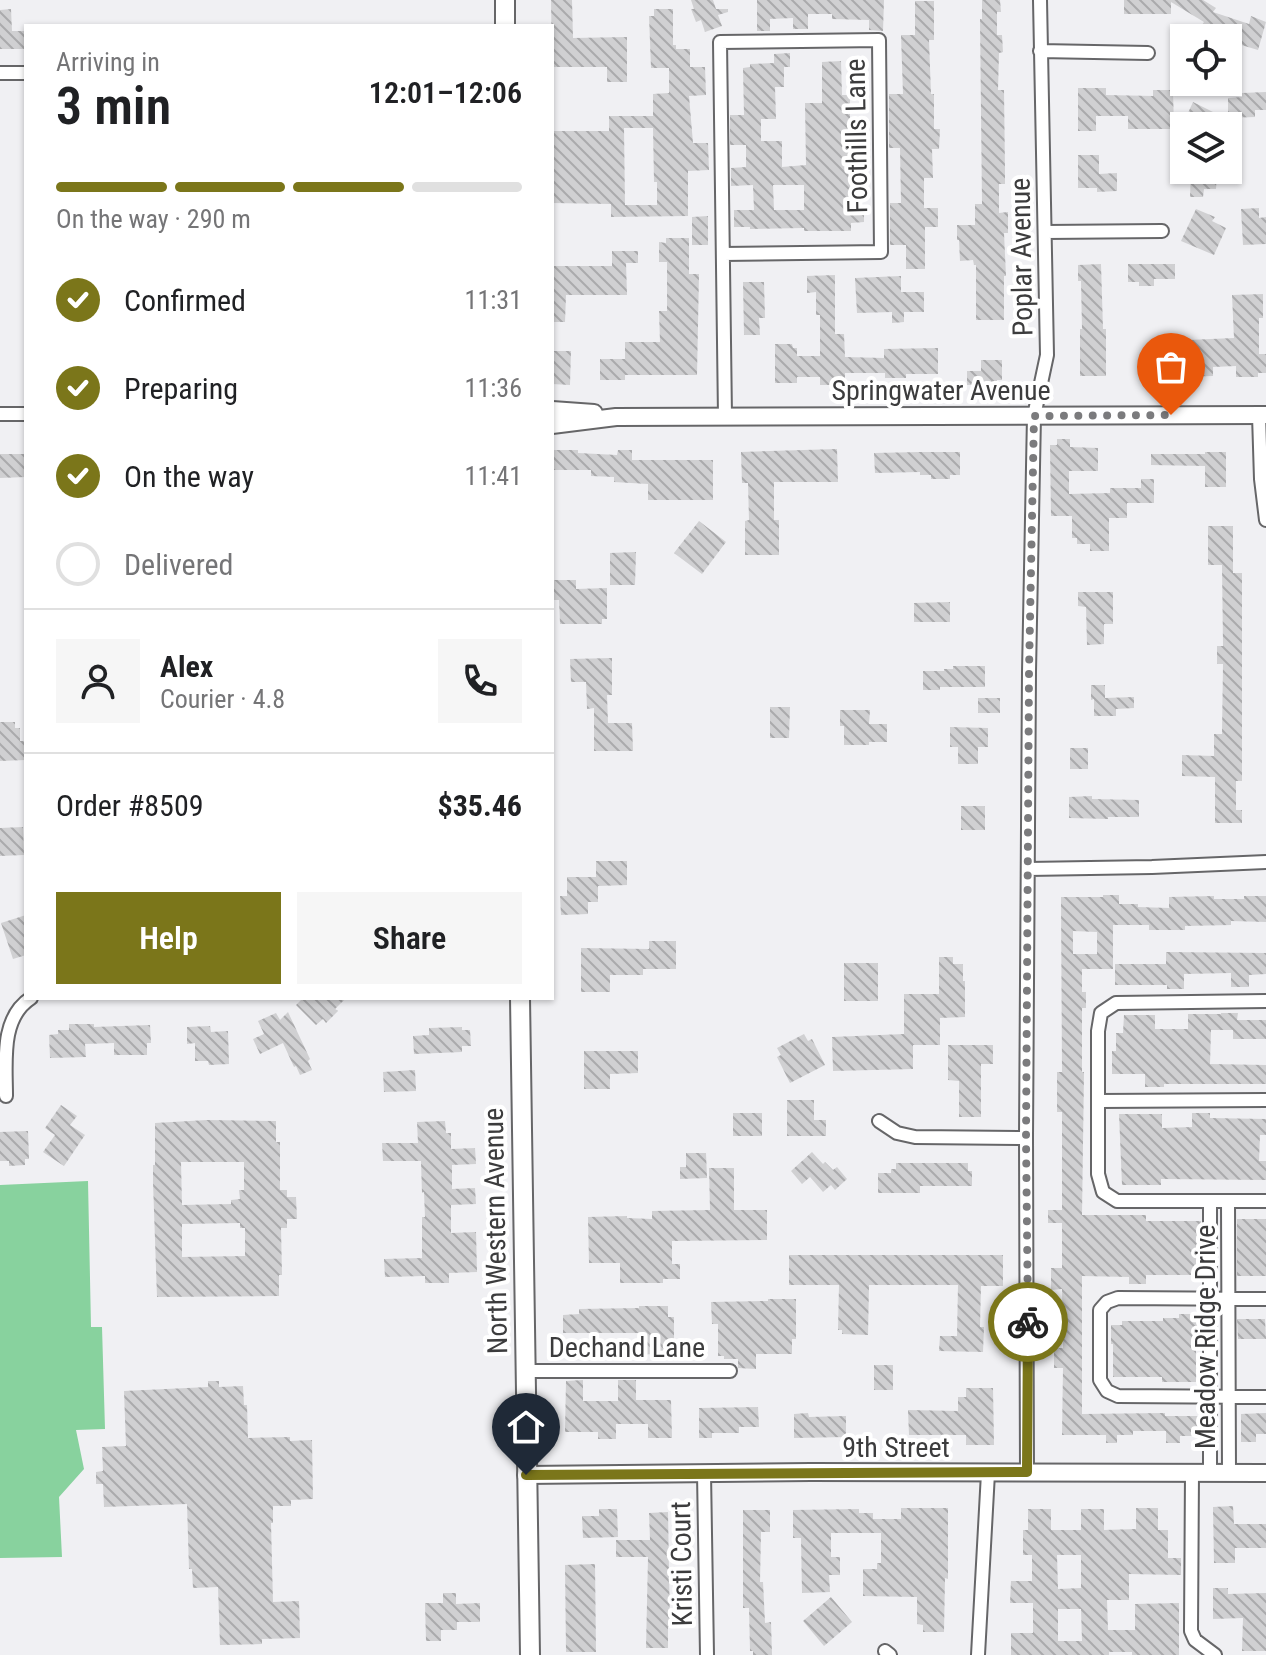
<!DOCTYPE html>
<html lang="en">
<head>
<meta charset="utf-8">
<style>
	:root { --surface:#fff; --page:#f6f6f6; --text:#202124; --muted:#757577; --line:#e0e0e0; --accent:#7b761a }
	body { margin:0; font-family:"Roboto Condensed",sans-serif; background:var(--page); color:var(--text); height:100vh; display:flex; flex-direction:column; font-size:30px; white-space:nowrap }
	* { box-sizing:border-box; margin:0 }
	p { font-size:26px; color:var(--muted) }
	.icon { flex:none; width:44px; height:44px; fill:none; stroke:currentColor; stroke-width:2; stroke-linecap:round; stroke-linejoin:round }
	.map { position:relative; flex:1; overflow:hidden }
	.sheet { position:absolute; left:24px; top:24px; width:530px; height:976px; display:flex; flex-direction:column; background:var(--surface); border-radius:0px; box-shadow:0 2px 6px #0004 }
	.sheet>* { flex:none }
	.fabs { position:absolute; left:1170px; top:24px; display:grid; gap:16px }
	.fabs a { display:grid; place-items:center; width:72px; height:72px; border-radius:0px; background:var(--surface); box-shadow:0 2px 6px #0004; font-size:40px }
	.pin { position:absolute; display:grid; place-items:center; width:68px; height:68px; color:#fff; margin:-82px -34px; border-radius:50% 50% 50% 0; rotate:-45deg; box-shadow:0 0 8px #0007 }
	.pin .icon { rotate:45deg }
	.courier { position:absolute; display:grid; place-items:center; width:80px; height:80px; margin:-40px; border:6px solid #7b761a; border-radius:50%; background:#fff; color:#222; box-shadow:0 2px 10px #0007 }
	.overview em { font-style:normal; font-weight:600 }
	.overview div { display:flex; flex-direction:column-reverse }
	.overview { display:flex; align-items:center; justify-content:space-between; height:136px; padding:0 32px }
	h1 { font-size:52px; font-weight:600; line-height:60px }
	.bar { display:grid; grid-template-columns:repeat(4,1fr); gap:12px 8px; align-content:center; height:96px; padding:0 32px }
	.bar i { height:10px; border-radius:6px; background:var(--line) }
	.bar .selected { background:var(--accent) }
	.bar p { grid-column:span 4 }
	.line { display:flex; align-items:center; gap:20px; padding:0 32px; border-top:2px solid var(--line) }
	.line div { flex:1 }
	.round { display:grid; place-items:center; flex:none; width:84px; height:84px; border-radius:0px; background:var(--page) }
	ol { padding:0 32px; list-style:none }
	li { display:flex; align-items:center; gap:24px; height:88px }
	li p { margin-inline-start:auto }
	li .icon { padding:8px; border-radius:50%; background:var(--accent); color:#fff; stroke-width:4 }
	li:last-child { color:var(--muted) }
	li i { width:44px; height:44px; border:4px solid var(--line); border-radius:50% }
	.action { display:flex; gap:16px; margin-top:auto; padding:16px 32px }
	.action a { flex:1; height:92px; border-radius:0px; background:var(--accent); color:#fff; font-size:32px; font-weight:600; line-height:92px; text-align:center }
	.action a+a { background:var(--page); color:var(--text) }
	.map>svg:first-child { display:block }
	.park { fill:#88d29e }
	.building { fill:url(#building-back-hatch); fill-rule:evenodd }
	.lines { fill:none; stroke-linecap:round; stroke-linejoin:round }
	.minor-casing { stroke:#666668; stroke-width:16 }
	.tertiary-casing { stroke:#666668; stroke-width:20 }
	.secondary-casing { stroke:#666668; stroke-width:22 }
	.minor { stroke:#fff; stroke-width:12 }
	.tertiary { stroke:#fff; stroke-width:16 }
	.secondary { stroke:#fff; stroke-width:18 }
	.done { stroke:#7b7b7d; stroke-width:8; stroke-dasharray:0 14.4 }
	.route { stroke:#7b761a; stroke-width:10 }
	.labels { text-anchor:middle; stroke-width:8; stroke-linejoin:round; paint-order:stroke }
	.street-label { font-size:28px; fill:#3c3c3d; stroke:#fff }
</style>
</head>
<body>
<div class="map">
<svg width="1266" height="1655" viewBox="0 0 1266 1655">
	<defs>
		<pattern id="building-back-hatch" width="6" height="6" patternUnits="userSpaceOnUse" patternTransform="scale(2)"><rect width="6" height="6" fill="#d0d0d2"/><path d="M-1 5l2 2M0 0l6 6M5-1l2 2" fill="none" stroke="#aaaaac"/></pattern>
	</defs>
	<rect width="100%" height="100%" fill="#f0f0f3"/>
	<path class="park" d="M88 1181 91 1327H102L105 1429 76 1430 84 1469 59 1497 62 1557 0 1558V1185Z"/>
	<path class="building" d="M551 0H572L573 38 627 37V82H607V67H552Z
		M691 0H713L716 9H728V12L718 15 722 26 705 32 701 20 696 22 691 9H694Z
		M757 0H884L883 31 869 30V20L832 19V14H808V29H793V18L770 19V31H757Z
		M982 0H1000L1001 12H997V35H1002L1003 52 999 53 998 90H1004L1005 171V184H999V213L1008 212V233H1004L1006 276H1004V320H976V265H974L973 260 960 261 959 240H957V225H975V204H982L980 19H982Z
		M1124 0H1203L1216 8 1213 12 1249 24 1251 16 1266 22 1258 50 1228 41V38H1203L1196 34 1204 22 1171 2V14H1124Z
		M915 1H934V40H929L931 94H934V129H940L939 149H932L933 178H924V208H938V227H925V269H906V245H890V203H901L900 148H889V94H903L901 35H915Z
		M11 9 12 31H26V49H0V10Z
		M654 9H673V45H676V49H690V67H705L706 95 689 96 693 143H708L709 170 688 171V216L611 217V204L552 203V131H609V116H653V94L669 93V68H651L649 16H654ZM624 128H653L654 182H657V205H625Z
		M790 53V67H784V87H775L776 119H761V141H782V167L806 165 805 103H822V62L841 61 842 95H850V137L863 136V149H853V156H850V206H864V222L851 223V231H804V228L750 229V227H734V210H754L753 185 731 186V168L746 167V145H730V115H744L743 68 750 67V64L774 63V54ZM773 185H804V210H774Z
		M1078 88H1106V95L1153 96V90H1173L1174 129H1128V116H1096V131H1078Z
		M1266 92V110H1255V117L1228 118V98L1242 97V93Z
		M1193 102 1217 114 1211 126H1182Z
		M1078 155H1099V174L1117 173V191L1097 192V188H1078Z
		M1191 170H1217L1216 189H1204L1203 197H1190Z
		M1259 208V218L1266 217V244L1243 245 1241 209Z
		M1196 209 1215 217 1212 221 1226 228 1214 255 1181 241Z
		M708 216V245H692V217Z
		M666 238H689V274H699L697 375H625V380H600V359H625V342H660L659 311H667V262H659V242L666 243Z
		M612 251H638V263H626L627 295H566L565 322H552V266H612Z
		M1101 264 1103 329H1106V376H1080V329H1082L1081 281H1078V265Z
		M1128 264H1175V279H1154V286H1139V282H1128Z
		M835 275V334H844L845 357 884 358V349L938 348V374H906V378H885V373H845V385H820V377H797V383H775V344H792L793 348H797V356H820V315H816V292L807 293V276Z
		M901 276V292H924V312H904V322L892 323V312L857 313 855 278Z
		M743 282H764L765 318H759L760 335H744Z
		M1263 294V318H1259V354H1266V373H1258V377H1236V366L1213 367V376L1175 377V382L1156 383 1155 345 1188 344V340L1234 338 1232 295Z
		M552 351H571L570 385 552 384Z
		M981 360H1002V380H997V388H981V385H967V371H981Z
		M1057 439H1070V447L1098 448V471H1069V494L1110 493V488H1141V479H1154V503H1127V518H1109V551H1090V544H1077V538H1072V516H1051L1050 445H1057Z
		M837 449 838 482H774V520H779V555H745V521L749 520 748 483H742L741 452Z
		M552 450H578V453L617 455 618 450H632V460H713V500H648V484L614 482V477L591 476V470H552Z
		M920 452H960V475H950V479H931V475H920V472L875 473 874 453Z
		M1205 452H1226V487H1205V466L1151 465V454H1205Z
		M0 454H26V477L0 478Z
		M699 521 726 542 702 574 674 553Z
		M1208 526H1233V573H1242V781H1236V810H1242V823H1215V777L1182 776V755L1214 756V734H1222L1223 664H1217V646H1223L1222 565H1208Z
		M636 552 635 585H610V553Z
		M554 580H576V589L607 588V619H602V624H560L559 600H554Z
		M1078 592H1113V624H1104V644L1087 645 1086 607 1078 606Z
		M950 602V622H914V603Z
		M612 658V695H607L608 723H632L633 751H594V708L587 709 586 682H571L570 659Z
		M953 666H985V687H940V690H923V671H944V669H953Z
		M1091 685H1105V698L1134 697V708L1116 709V716H1094V699L1091 700Z
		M978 698H1000V713H978Z
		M770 707H790L789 738H770Z
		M840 710H870L869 724H887V742H869V745H844V726H840Z
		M0 722H15V728H20V741H26V760L0 761Z
		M950 727 988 728V747H978V764H958V747H950Z
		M1070 748H1088V769H1070Z
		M1092 796V799L1139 800V817H1108V819L1069 818V797Z
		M961 806H985V830H961Z
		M23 827 24 855 0 856V828Z
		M596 861H627V885L598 886V902H588V914L561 915 560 896H567V877H596Z
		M1103 895H1119V904H1138V907L1169 908V897L1214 896V899H1244V896H1266V922L1231 921V925L1185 926V930H1149V925H1113V969H1082V992H1086V1008H1082V1072H1084L1082 1215H1146V1221H1201V1275H1146V1284H1129V1277L1082 1276V1414L1165 1413V1416H1201V1436H1180V1443H1166V1431H1133V1435H1117V1443H1106V1435H1062L1063 1368H1054V1348H1063L1062 1289 1051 1290V1268H1062V1223H1048V1210H1062V1112H1057V1072H1062L1061 897H1103ZM1073 931 1097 932V954H1073Z
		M26 915V955L13 959 1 923Z
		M649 941H676V969H643V975H610V992H581V948L649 949Z
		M1166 952 1266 953V974L1249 975V987H1231V973L1184 974V989H1167V985H1115V964H1166Z
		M939 957H953V964H963V981H965V1017L940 1018V1045H913V1069L833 1071 832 1037 904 1034V994H939Z
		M844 963H878V1001H844Z
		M303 998H346L335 1009 338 1011 326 1023 323 1019 316 1025 296 1005Z
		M288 1012 310 1059 308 1061 312 1070 300 1075 296 1066 294 1067 283 1043 260 1054 253 1039 264 1034 258 1021 276 1013 280 1020Z
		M1221 1013H1238L1237 1020H1266V1039H1233V1030H1211L1210 1064 1266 1065V1084H1164V1087H1145V1074H1112V1051H1116V1033H1123L1124 1015H1155V1029H1188V1014H1221Z
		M69 1024H94V1027L150 1025 151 1043H147V1055H114V1043L85 1044 86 1057 50 1058 49 1035 58 1034V1030H69Z
		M210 1026 211 1032 228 1031 229 1064 209 1065 208 1061H195V1043L187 1044V1027Z
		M462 1027V1030H470L471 1046H462V1052L414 1054 413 1036 429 1035V1028Z
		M804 1034 808 1041 812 1039 825 1065 790 1083 777 1057 781 1055 777 1048Z
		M948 1045H993V1064H981V1117H959V1081L948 1080Z
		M584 1051H638V1073L610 1074V1089H584Z
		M415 1070 416 1091 384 1092 383 1072Z
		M787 1100H814V1120H826V1136H787Z
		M61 1105 77 1116 70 1125 85 1135 64 1166 43 1152 55 1135 45 1128Z
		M733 1113H762V1136H733Z
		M1192 1113H1210V1118L1266 1119V1135H1260L1259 1161H1266V1180L1161 1179V1185H1122L1119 1114H1162V1128L1192 1127Z
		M207 1120 276 1121V1142H280V1190H287V1197H296L297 1219H287V1228H281L282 1275H279V1296L157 1297 153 1182V1165H155V1123ZM181 1162H244V1190H239L240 1199 231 1200V1204L182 1205ZM240 1223V1228H245V1256L182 1257V1224Z
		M445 1121 446 1133H451V1149L475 1148 476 1164 452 1165V1189L475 1188 476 1204 451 1205V1233L476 1232 477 1272 449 1273V1283H425V1276L385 1277 384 1259 422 1258V1217H425L424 1192 422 1193 421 1161H383L382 1143H418L417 1122Z
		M28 1131 29 1159H25V1165L9 1166V1161H0V1132Z
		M812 1152 823 1164 825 1162 833 1170 837 1167 847 1179 835 1190 831 1185 823 1192 810 1177 802 1184 791 1171Z
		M686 1153H706L707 1178 680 1179V1167H686Z
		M896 1163H968V1171H972V1186H920V1193H878V1173H891V1169H896Z
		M709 1168H734V1210H767V1240L672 1241V1264H680V1279H663V1283H620V1263H589L588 1217 627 1216V1218L652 1219V1211L710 1210Z
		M1237 1219H1266V1276H1237Z
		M789 1255H1003V1286H981L980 1327H984L983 1352 939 1351 940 1336H957L958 1285H869L868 1335 842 1334V1330H838L839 1285H789Z
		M768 1299H796V1339H792V1354H756V1369L738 1368V1359H724V1356H718V1324H712L711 1302 768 1301Z
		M639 1306H668V1317H674V1355L639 1354V1333H563V1315L579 1314V1309L639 1308Z
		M1179 1314H1200V1343H1196V1382H1162V1377H1113V1344H1111V1325H1122V1321H1163V1318H1179Z
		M1237 1319H1265L1266 1339H1238Z
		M874 1365H893V1390H874Z
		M583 1380V1401H618V1380H636V1400H671L672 1438H648V1424H616V1439H598V1432H565L566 1381Z
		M208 1381H219V1387L243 1386 244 1405H247L248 1438 290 1437V1441L312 1440 313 1499 291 1500V1506H273V1523H271L273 1602 299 1601 300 1638 262 1639V1644L220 1645 218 1587 193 1588 192 1569H189L187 1504 104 1507 103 1484H96V1472L103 1471 102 1447 126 1446 124 1391 208 1387Z
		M966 1388H993L994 1445H966V1435H909L908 1410 958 1411V1397H966Z
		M758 1407 759 1427H739V1433H712V1438H699V1408Z
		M808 1413 809 1417 846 1416V1437L794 1438V1414Z
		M1266 1413V1434H1256V1442H1241V1414Z
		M1233 1506 1234 1524H1266V1548H1235V1563H1214L1213 1507Z
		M901 1508H948V1579L945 1578 944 1632H923V1625L917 1624V1597L863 1596V1569H877V1563H881V1533H831V1557H840V1575H829L830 1592 802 1593 801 1538H793V1510L859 1509V1513H873V1519H901Z
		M1136 1508H1158V1530H1168V1558H1181V1575L1129 1574V1600H1107L1108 1630H1135V1604L1179 1603V1655H1132V1652H1109V1655H1011V1633H1033V1603H1010L1011 1581H1032V1555H1023V1530H1028V1509H1051V1530H1081V1509H1104V1530L1136 1529ZM1057 1555H1081V1588L1058 1589ZM1058 1609H1081L1082 1641H1058Z
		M599 1509H617L618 1537 583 1538 582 1516H599Z
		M743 1510H770V1532H761L760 1582H763L765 1623 771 1622 772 1655H753V1651H750L749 1608H743Z
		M668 1512 670 1627H668V1648H646L648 1557H616V1540H650L649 1513Z
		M595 1564 596 1652H566L565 1565Z
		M1213 1588H1228V1594L1266 1593V1651H1242L1243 1618 1213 1619Z
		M443 1593H456V1604L480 1603V1622H457V1630H441V1641H426L425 1603H443Z
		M831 1597 852 1622 824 1646 803 1621Z"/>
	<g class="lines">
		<defs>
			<path id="minor" d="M1040 51 1148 53
				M0 73H26
				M1045 232 1162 231
				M723 254 881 252 879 40 720 42 725 416
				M0 414H26
				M1259 415 1261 479 1266 520
				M1028 869 1152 867 1266 862
				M1266 1001 1116 1003 1101 1013 1098 1031V1174L1103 1192 1117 1201H1266
				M6 1096C6 1062 0 1018 31 998
				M1099 1101 1266 1100
				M879 1121 897 1133 915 1137 1026 1138
				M1228 1201 1229 1473
				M1210 1202V1473
				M1266 1299 1118 1298 1107 1302 1100 1310V1380L1107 1391 1118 1396 1266 1397
				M525 1371H730
				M1027 1472 1026 1138 1029 672 1034 416 1047 355 1040 0
				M704 1473 707 1655
				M1192 1473 1191 1631 1195 1640 1215 1655
				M885 1651 890 1655
				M978 1655 988 1473"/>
			<path id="tertiary" d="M552 410 594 413
				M552 425 616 417 1266 415
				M526 1475 811 1472 1266 1473"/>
			<path id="secondary" d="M505 0V26
				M520 998 530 1655"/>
		</defs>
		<use href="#minor" class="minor-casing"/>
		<use href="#tertiary" class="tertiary-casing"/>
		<use href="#secondary" class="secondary-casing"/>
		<use href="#minor" class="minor"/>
		<use href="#tertiary" class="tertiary"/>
		<use href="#secondary" class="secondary"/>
	</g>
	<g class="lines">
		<path class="done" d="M1028 1322 1026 1138 1029 672 1034 416 1171 415"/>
		<path class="route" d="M526 1475 1027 1472 1028 1322"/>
	</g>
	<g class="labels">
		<g class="street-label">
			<text transform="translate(856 136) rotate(-91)" y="10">Foothills Lane</text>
			<text transform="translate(1021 257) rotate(-91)" y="10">Poplar Avenue</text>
			<text x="941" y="400">Springwater Avenue</text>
			<text transform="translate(495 1231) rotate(-91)" y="10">North Western Avenue</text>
			<text transform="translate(1205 1337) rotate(-90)" y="10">Meadow Ridge Drive</text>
			<text x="627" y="1357">Dechand Lane</text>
			<text x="896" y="1457">9th Street</text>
			<text transform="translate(681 1564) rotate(-91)" y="10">Kristi Court</text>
		</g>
	</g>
</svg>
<div class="fabs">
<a><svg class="icon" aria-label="locate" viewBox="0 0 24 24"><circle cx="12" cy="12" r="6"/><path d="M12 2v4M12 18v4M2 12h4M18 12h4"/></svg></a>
<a><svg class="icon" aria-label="layers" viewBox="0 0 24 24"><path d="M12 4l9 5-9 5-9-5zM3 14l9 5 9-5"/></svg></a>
</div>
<div class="pin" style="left:1171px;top:415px;background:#ea580c"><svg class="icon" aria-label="bag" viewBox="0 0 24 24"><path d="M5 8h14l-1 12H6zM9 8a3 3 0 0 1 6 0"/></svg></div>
<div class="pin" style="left:526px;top:1475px;background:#1f2937"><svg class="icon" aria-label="home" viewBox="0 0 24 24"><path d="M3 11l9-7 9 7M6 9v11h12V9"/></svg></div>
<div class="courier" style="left:1028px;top:1322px"><svg class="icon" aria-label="bike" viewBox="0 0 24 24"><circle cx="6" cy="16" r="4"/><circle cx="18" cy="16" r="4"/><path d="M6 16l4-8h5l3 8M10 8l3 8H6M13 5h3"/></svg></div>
<section class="sheet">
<div class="overview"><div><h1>3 min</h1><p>Arriving in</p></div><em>12:01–12:06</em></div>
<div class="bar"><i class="selected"></i><i class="selected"></i><i class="selected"></i><i></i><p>On the way · 290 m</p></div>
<ol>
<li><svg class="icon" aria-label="check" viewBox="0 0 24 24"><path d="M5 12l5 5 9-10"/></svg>Confirmed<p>11:31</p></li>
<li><svg class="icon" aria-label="check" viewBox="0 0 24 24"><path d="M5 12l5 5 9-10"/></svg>Preparing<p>11:36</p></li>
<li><svg class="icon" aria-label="check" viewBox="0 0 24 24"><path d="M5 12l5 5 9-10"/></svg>On the way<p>11:41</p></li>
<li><i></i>Delivered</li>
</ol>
<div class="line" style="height:144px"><a class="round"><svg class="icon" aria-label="person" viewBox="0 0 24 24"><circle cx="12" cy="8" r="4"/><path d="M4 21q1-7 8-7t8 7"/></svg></a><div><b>Alex</b><p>Courier · 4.8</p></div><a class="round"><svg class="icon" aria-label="phone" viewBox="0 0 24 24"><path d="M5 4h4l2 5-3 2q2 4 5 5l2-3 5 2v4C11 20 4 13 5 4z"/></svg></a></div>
<div class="line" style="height:104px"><div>Order #8509</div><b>$35.46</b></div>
<div class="action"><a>Help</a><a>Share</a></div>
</section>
</div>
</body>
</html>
